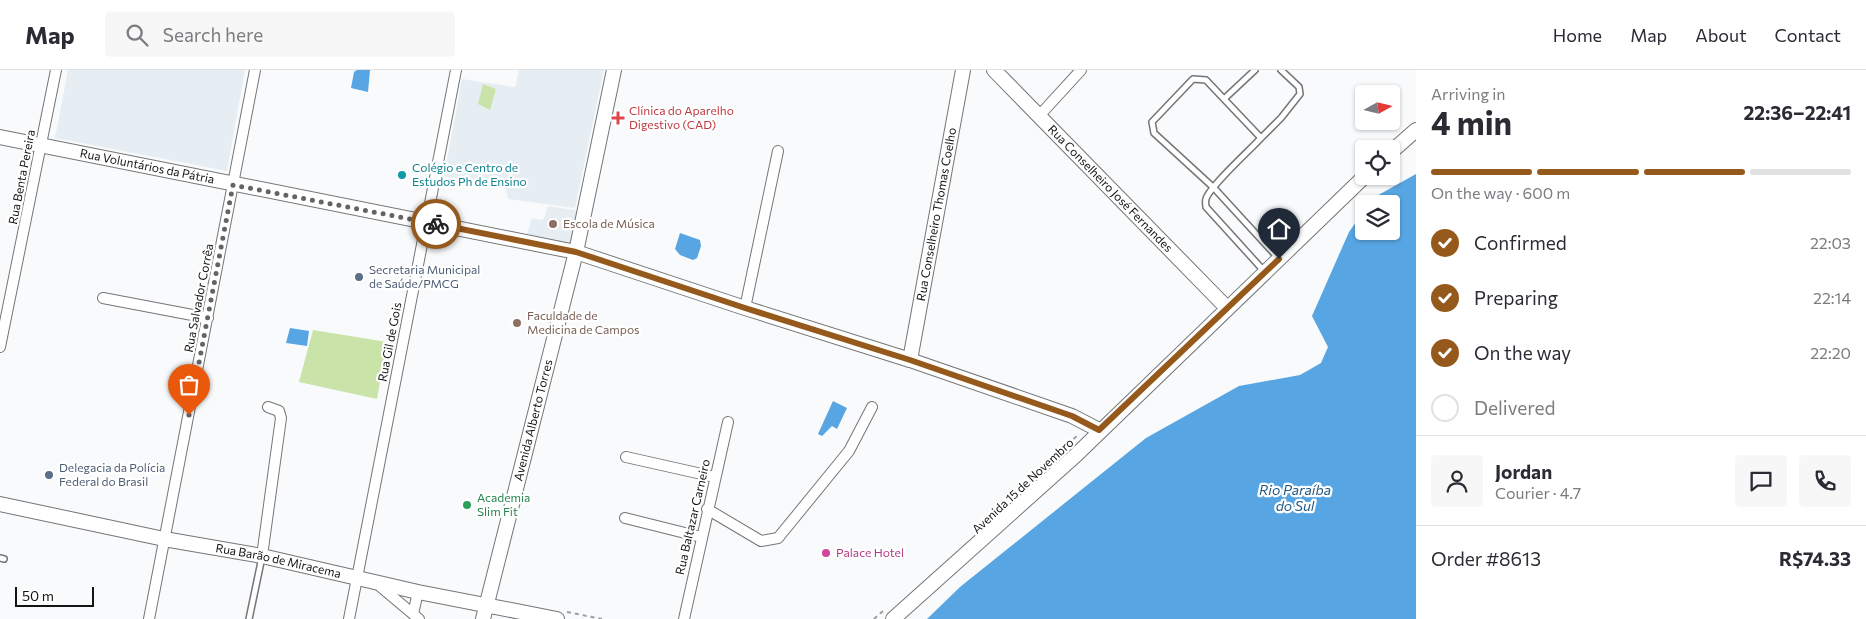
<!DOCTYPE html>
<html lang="en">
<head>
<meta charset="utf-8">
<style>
	:root { --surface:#fff; --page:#f7f7f7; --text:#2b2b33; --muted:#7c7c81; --line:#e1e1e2; --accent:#96591c }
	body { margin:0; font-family:Commissioner,sans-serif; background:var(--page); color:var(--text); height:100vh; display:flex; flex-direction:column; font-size:19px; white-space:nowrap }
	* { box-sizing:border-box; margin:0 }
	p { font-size:16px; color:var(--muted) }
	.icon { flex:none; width:28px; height:28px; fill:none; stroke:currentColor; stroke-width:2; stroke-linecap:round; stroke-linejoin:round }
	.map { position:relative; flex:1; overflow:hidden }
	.panel { display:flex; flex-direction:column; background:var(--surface); width:450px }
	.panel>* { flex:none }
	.needle { width:32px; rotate:82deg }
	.controls { position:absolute; left:1355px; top:15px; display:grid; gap:10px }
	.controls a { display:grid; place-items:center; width:45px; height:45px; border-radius:5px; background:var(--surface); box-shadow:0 1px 4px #0004; font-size:25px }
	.scale { position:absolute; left:15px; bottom:12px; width:79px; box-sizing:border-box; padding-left:5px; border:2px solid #131414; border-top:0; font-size:14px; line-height:18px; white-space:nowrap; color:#131414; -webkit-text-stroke:4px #fff; paint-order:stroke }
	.pin { position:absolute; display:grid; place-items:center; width:42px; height:42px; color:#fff; margin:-51px -21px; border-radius:50% 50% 50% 0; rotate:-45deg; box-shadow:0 0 5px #0007 }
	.pin .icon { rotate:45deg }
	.courier { position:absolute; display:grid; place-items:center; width:50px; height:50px; margin:-25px; border:4px solid #96591c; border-radius:50%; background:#fff; color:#222; box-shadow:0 1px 6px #0007 }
	.head em { font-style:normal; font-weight:700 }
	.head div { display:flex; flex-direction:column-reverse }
	.head { display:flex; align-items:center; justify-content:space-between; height:85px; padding:0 15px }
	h1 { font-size:32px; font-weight:700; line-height:38px }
	.bar { display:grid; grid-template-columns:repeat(4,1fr); gap:8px 5px; align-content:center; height:60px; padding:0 15px }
	.bar i { height:6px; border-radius:4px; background:var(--line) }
	.bar .on { background:var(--accent) }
	.bar p { grid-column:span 4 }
	.line { display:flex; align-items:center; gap:12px; padding:0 15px; border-top:1px solid var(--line) }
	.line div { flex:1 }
	.round { display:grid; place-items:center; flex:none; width:52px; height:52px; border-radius:5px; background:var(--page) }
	ol { padding:0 15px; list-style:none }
	li { display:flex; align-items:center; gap:15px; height:55px }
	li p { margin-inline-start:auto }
	li .icon { padding:5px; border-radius:50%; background:var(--accent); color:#fff; stroke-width:4 }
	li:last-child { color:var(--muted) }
	li i { width:28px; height:28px; border:2px solid var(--line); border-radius:50% }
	header { display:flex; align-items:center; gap:30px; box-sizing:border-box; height:70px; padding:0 25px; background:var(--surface); border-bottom:1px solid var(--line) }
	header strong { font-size:24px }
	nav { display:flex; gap:28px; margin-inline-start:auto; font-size:18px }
	.search { width:350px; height:45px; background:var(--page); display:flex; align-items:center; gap:12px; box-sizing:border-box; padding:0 18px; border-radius:5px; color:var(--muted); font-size:19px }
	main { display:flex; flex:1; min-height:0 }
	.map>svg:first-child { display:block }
	.built { fill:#e6eef4 }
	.green { fill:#cae3a8 }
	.water { fill:#57a5e2 }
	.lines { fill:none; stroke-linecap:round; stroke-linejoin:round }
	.lane-casing { stroke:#747577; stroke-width:8 }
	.street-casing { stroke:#747577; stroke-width:12 }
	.secondary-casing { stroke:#747577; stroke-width:16 }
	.path { stroke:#9d9f9f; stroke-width:2; stroke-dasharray:4 4; stroke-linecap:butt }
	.lane { stroke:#fff; stroke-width:5 }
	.street { stroke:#fff; stroke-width:10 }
	.secondary { stroke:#fff; stroke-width:14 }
	.done { stroke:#636465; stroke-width:5; stroke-dasharray:0 9 }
	.route { stroke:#96591c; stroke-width:6 }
	.health-dot { fill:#e0444e; stroke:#fff; stroke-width:2 }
	.culture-dot { fill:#0f9aa8; stroke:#fff; stroke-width:2 }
	.education-dot { fill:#8d6e63; stroke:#fff; stroke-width:2 }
	.service-dot { fill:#5c6f8a; stroke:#fff; stroke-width:2 }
	.leisure-dot { fill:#2e9e5b; stroke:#fff; stroke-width:2 }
	.hotel-dot { fill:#d1479c; stroke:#fff; stroke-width:2 }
	.labels { text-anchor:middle; stroke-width:4.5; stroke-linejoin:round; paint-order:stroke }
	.health-label { font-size:12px; fill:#be3a42; stroke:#fff; text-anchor:start }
	.street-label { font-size:12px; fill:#131414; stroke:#fff }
	.culture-label { font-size:12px; fill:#0d838f; stroke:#fff; text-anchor:start }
	.education-label { font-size:12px; fill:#785e54; stroke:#fff; text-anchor:start }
	.service-label { font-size:12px; fill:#4e5e75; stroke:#fff; text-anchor:start }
	.leisure-label { font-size:12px; fill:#27864d; stroke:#fff; text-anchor:start }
	.hotel-label { font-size:12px; fill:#b23c85; stroke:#fff; text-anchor:start }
	.water-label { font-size:14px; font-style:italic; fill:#1f5781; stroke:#fff }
</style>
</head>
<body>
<header>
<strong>Map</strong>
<div class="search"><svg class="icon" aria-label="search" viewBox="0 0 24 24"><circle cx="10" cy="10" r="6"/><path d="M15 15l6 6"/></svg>Search here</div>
<nav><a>Home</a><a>Map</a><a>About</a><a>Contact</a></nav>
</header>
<main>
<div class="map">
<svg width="1416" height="549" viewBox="0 0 1416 549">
	<rect width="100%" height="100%" fill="#f8fafb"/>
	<path class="built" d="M68 0H245L227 101 55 68Z
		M519 0H604L575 138 508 129 506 119 444 106 462 9 515 17Z
		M548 136 580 141 573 175 527 164 532 148 543 150Z"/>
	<path class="green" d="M483 14 496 19 490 40 478 34Z
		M313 260 387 272 377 329 299 312Z"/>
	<path class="water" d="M357 0H370L368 22 351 18 354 2Z
		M1416 104V549H927L960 517 1146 368 1239 316 1300 305 1321 293 1328 277 1312 246 1349 162 1364 141V161H1391V134H1369L1373 128Z
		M680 163 700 170 701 176 697 188 693 190 680 185 675 179Z
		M290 258 309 261 307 276 286 273Z
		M833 331 847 338 837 359 832 356 822 366 818 364Z"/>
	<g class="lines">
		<defs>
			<path id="lane" d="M1224 29 1255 0
				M1261 68 1281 48 1300 24 1299 17 1281 0
				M1264 201 1206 137C1206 135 1205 132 1206 129 1209 117 1250 80 1261 68L1206 10 1193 9 1152 52 1154 63 1214 118 1279 189
				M0 488 4 489
				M249 549 262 487"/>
			<path id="street" d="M1038 47 1081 0
				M103 228 208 248
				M745 238 778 81
				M0 277 56 0
				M626 387 715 407
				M707 439 761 471 778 468 849 381 872 337
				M625 448 701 467
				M262 486 281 348 279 341 268 337
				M376 513 419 549
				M413 544 418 522
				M149 549 255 0
				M349 549 456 0
				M684 549 728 352"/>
			<g id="secondary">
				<path id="s1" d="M994 0 1227 238"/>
				<path id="s2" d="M0 67 576 182 745 238 910 290 1072 346 1099 360"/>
				<path d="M1391 82 1416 60"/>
				<path id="s3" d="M910 290 963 0"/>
				<path id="s4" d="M0 434 164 469 262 486 418 522 557 549"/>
				<path id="s5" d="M483 549 576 182 614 0"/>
				<path d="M893 549 1076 385 1365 106"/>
			</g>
		</defs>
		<use href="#lane" class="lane-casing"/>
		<use href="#street" class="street-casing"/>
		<use href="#secondary" class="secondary-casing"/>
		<path class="path" d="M1044 396 1078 365
			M567 542 602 549
			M874 549 883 541"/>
		<use href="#lane" class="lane"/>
		<use href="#street" class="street"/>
		<use href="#secondary" class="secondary"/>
	</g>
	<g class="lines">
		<path class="done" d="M189 345 233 115 436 154"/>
		<path class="route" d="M436 154 576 182 745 238 910 290 1072 346 1099 360 1279 189"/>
	</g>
	<path class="health-dot" d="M615.5 40.5h5v5h5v5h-5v5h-5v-5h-5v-5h5z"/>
	<circle class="culture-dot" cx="402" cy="105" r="5"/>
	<g class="education-dot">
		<circle cx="553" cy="154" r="5"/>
		<circle cx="517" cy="253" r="5"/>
	</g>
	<g class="service-dot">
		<circle cx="359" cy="207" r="5"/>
		<circle cx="49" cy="405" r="5"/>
	</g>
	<circle class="leisure-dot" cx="467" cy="435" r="5"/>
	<circle class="hotel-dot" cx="826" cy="483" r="5"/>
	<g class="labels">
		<g class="health-label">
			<text x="629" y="45">Clínica do Aparelho<tspan x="629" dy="14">Digestivo (CAD)</tspan></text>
		</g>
		<g class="street-label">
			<text dy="4" stroke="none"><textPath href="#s2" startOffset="150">Rua Voluntários da Pátria</textPath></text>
			<text transform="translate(22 107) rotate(-79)" y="4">Rua Benta Pereira</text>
			<text dy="4" stroke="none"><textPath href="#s1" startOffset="166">Rua Conselheiro José Fernandes</textPath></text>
			<text dy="4" stroke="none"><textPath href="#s3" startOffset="148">Rua Conselheiro Thomas Coelho</textPath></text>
			<text transform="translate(199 228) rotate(-79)" y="4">Rua Salvador Corrêa</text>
			<text transform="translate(390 272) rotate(-79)" y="4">Rua Gil de Gois</text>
			<text dy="4" stroke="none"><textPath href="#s5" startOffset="205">Avenida Alberto Torres</textPath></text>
			<text transform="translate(1023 416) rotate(-43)" y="4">Avenida 15 de Novembro</text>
			<text transform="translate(693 447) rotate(-77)" y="4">Rua Baltazar Carneiro</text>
			<text dy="4" stroke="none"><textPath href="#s4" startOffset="284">Rua Barão de Miracema</textPath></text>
		</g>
		<g class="culture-label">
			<text x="412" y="102">Colégio e Centro de<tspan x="412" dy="14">Estudos Ph de Ensino</tspan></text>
		</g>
		<g class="education-label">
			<text x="563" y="158">Escola de Música</text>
			<text x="527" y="250">Faculdade de<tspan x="527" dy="14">Medicina de Campos</tspan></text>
		</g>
		<g class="service-label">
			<text x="369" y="204">Secretaria Municipal<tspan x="369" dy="14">de Saúde/PMCG</tspan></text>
			<text x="59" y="402">Delegacia da Polícia<tspan x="59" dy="14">Federal do Brasil</tspan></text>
		</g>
		<g class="leisure-label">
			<text x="477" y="432">Academia<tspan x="477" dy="14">Slim Fit</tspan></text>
		</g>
		<g class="hotel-label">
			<text x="836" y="487">Palace Hotel</text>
		</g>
		<g class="water-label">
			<text x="1295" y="425">Rio Paraíba<tspan x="1295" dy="16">do Sul</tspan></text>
		</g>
	</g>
</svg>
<div class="controls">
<a><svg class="needle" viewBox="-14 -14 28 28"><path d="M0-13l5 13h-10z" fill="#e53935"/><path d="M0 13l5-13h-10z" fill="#7c7c81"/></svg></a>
<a><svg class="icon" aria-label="locate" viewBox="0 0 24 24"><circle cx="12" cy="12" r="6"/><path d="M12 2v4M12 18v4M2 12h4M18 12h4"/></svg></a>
<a><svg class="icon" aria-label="layers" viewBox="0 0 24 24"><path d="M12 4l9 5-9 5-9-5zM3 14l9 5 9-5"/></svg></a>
</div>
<div class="scale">50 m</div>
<div class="pin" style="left:189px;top:345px;background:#ea580c"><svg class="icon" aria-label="bag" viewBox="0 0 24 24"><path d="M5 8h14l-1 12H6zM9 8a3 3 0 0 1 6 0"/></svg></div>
<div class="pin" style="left:1279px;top:189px;background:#1f2937"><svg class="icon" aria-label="home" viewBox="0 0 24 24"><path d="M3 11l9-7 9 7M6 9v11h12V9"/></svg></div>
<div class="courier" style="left:436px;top:154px"><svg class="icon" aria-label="bike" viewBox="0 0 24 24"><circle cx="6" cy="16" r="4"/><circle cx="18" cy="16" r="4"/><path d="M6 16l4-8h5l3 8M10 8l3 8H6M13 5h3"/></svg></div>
</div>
<section class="panel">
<div class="head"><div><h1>4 min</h1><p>Arriving in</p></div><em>22:36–22:41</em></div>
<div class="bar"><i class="on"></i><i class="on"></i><i class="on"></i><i></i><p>On the way · 600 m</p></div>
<ol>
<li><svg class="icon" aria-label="check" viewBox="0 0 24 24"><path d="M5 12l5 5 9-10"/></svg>Confirmed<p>22:03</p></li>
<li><svg class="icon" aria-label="check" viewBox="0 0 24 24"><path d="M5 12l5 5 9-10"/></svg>Preparing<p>22:14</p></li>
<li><svg class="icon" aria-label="check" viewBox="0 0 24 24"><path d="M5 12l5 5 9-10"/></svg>On the way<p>22:20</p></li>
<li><i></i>Delivered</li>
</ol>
<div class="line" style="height:90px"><a class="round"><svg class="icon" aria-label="person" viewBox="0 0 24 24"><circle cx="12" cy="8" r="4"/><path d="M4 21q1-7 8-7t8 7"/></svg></a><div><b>Jordan</b><p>Courier · 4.7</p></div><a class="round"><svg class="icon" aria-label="chat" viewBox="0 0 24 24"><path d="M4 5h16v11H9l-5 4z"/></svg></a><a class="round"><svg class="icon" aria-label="phone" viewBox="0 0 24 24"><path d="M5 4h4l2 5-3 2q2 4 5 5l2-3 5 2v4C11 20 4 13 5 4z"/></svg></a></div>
<div class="line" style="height:65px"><div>Order #8613</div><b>R$74.33</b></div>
</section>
</main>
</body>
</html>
